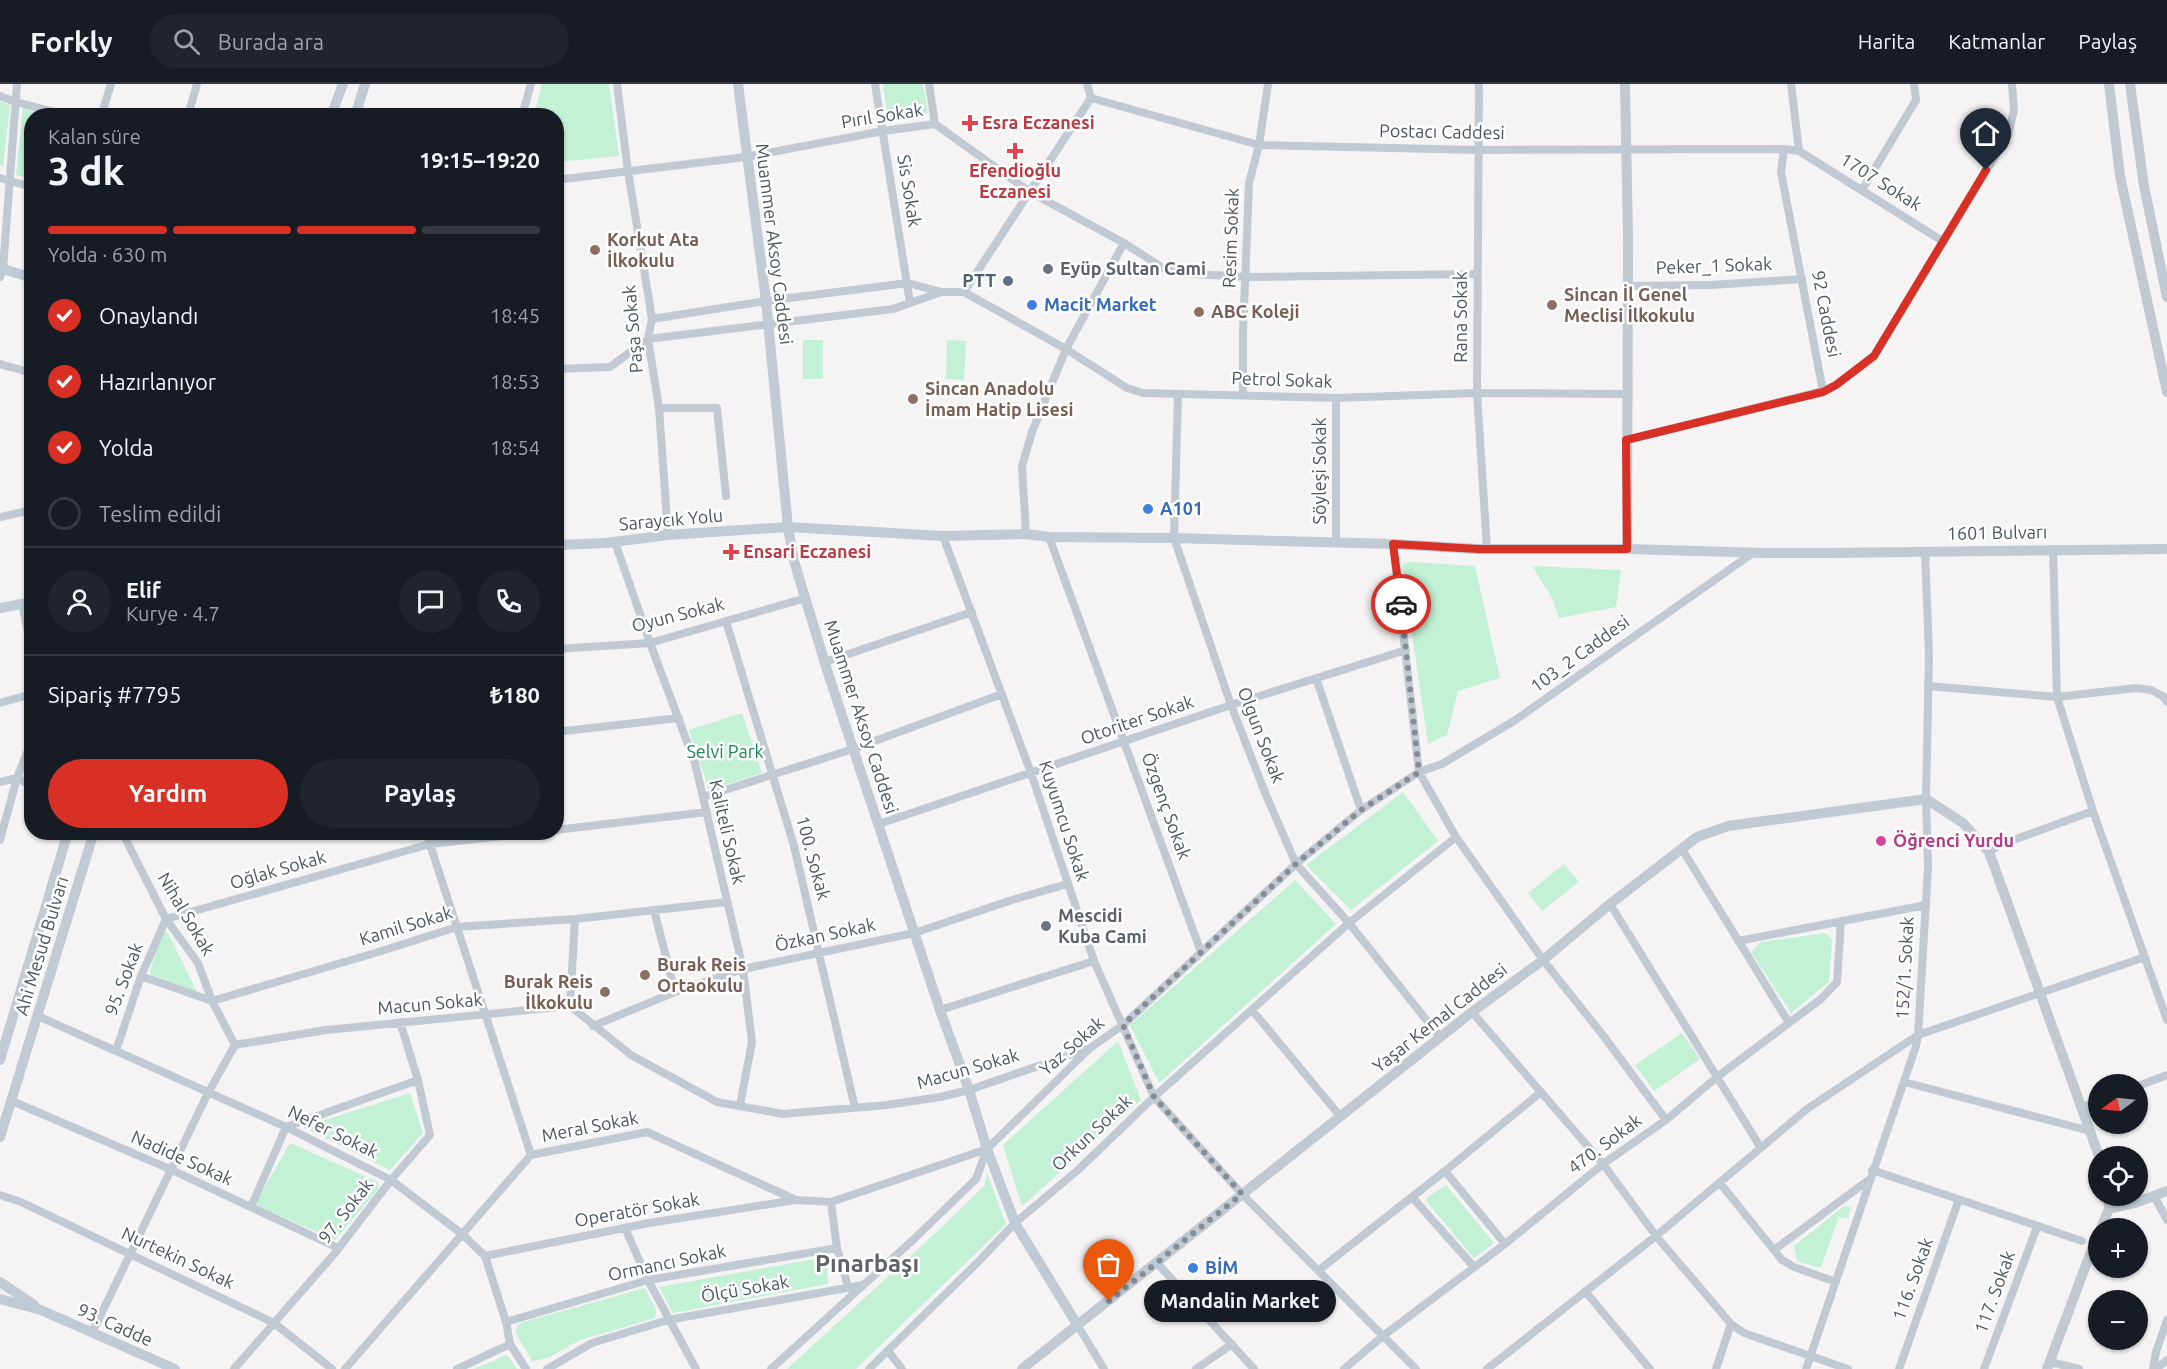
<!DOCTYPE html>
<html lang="tr">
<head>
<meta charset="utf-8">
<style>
	:root { --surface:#171b24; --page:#20242c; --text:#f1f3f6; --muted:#9ea1a6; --line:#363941; --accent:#d93025 }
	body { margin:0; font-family:Ubuntu,sans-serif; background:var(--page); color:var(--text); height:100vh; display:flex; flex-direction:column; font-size:22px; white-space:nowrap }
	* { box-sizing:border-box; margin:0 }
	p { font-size:20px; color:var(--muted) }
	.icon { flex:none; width:33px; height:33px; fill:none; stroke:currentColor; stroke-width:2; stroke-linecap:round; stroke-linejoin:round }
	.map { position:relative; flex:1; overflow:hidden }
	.panel { position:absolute; left:24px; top:24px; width:540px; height:732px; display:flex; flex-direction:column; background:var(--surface); border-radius:24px; box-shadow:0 2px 4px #0004 }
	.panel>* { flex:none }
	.needle { width:39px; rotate:255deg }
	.controls { position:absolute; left:2088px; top:990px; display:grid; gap:12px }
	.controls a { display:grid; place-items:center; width:60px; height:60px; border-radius:50%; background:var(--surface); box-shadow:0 2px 4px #0004; font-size:30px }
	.pin { position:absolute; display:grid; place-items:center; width:51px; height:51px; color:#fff; margin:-62px -26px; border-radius:50% 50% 50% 0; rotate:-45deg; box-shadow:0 0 6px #0007 }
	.pin .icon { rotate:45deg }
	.courier { position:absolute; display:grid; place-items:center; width:60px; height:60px; margin:-30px; border:4px solid #d93025; border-radius:50%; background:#fff; color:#222; box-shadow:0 2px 8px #0007 }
	.bubble { position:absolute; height:42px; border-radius:21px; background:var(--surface); box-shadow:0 2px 4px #0004; font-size:20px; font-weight:700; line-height:42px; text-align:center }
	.headline em { font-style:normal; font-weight:700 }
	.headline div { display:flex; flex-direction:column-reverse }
	.headline { display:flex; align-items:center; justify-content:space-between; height:102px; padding:0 24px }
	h1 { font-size:39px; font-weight:700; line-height:45px }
	.bar { display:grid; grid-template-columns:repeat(4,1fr); gap:9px 6px; align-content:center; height:72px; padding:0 24px }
	.bar i { height:8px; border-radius:4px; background:var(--line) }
	.bar .on { background:var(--accent) }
	.bar p { grid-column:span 4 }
	.line { display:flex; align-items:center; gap:15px; padding:0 24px; border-top:2px solid var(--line) }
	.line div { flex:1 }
	.round { display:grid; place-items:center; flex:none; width:63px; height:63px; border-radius:32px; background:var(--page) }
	ol { padding:0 24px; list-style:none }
	li { display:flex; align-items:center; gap:18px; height:66px }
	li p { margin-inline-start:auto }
	li .icon { padding:6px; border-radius:50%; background:var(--accent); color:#fff; stroke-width:4 }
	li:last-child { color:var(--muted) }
	li i { width:33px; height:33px; border:3px solid var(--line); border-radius:50% }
	.action { display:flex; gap:12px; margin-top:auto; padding:12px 24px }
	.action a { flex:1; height:69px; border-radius:36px; background:var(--accent); color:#fff; font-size:24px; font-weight:700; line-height:69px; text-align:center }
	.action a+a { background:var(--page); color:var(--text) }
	header { display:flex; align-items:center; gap:36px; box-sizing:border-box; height:84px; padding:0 30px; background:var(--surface); border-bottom:2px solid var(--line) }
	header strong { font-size:28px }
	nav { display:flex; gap:33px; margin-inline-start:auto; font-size:21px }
	.search { width:420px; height:54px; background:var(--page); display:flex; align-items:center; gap:15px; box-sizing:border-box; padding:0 21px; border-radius:33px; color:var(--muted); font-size:22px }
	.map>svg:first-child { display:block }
	.green { fill:#c3f1d5 }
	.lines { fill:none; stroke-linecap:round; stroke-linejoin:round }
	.minor { stroke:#c1cad2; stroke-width:8 }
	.tertiary { stroke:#c1cad2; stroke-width:10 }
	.secondary { stroke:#c1cbd6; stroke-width:10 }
	.done { stroke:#868d94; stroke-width:6; stroke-dasharray:0 10.8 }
	.route { stroke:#d93025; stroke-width:8 }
	.health-dot { fill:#e0444e; stroke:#fff; stroke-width:2 }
	.education-dot { fill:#8d6e63; stroke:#fff; stroke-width:2 }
	.worship-dot { fill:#6b7280; stroke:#fff; stroke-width:2 }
	.service-dot { fill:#5c6f8a; stroke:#fff; stroke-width:2 }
	.shop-dot { fill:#3f7fe0; stroke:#fff; stroke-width:2 }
	.hotel-dot { fill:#d1479c; stroke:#fff; stroke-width:2 }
	.labels { text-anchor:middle; stroke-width:5; stroke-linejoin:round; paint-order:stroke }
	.street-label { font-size:18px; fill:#4a5661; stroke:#fff }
	.health-label { font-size:18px; font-weight:bold; fill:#be3a42; stroke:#fff; text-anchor:start }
	.education-label { font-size:18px; font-weight:bold; fill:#785e54; stroke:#fff; text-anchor:start }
	.worship-label { font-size:18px; font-weight:bold; fill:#5b616d; stroke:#fff; text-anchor:start }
	.service-label { font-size:18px; font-weight:bold; fill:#4e5e75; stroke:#fff; text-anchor:end }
	.shop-label { font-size:18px; font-weight:bold; fill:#366cbe; stroke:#fff; text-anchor:start }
	.park-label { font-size:18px; fill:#17864f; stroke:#fff }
	.hotel-label { font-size:18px; font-weight:bold; fill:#b23c85; stroke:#fff; text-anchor:start }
	.district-label { font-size:24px; font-weight:bold; fill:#5f6368; stroke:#fff }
</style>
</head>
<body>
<header>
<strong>Forkly</strong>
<div class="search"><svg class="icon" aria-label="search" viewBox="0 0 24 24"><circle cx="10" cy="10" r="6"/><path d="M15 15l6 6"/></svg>Burada ara</div>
<nav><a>Harita</a><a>Katmanlar</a><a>Paylaş</a></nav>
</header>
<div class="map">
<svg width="2167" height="1285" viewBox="0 0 2167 1285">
	<rect width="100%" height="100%" fill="#f5f3f3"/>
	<path class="green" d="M542 0H609L619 72 557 78 556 32 534 31Z
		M883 0H923L928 29 913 33 888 36Z
		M0 17 10 21 3 82 0 81Z
		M23 24 50 31 32 32 31 94 16 91Z
		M803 256H823V295H803Z
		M947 256 966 257 964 296 946 295Z
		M1410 478 1475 482 1500 594 1458 607 1447 651 1428 660 1402 481Z
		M1532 482 1621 486 1616 523 1559 534 1551 512Z
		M742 629 762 689 709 706 689 646Z
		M1403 708 1438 757 1351 826 1306 781Z
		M1564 780 1579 798 1542 827 1528 809Z
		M1295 796 1336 840 1159 999 1130 941Z
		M165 848 168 849 197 908 150 890V887L161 850Z
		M1826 849 1832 856 1829 898 1791 929 1751 868 1761 858Z
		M1682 949 1700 975 1654 1007 1635 981Z
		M1118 957 1141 1016 1022 1122 1003 1061Z
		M410 1009 423 1049 390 1086 303 1043Z
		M290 1059 378 1098 379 1104 335 1156 258 1122 257 1117Z
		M987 1089 1006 1140 856 1285H787L941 1144 985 1101Z
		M1446 1101 1494 1159 1474 1174 1427 1118 1426 1114Z
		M1844 1122 1851 1123 1848 1134 1839 1133 1821 1183H1816L1797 1177 1794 1162Z
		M826 1173 828 1200 673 1229 659 1203Z
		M645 1204 656 1226 655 1234 580 1256 548 1274 532 1277 515 1247 520 1239Z
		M507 1271 517 1285H474Z"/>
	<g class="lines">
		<path class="minor" d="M617 0 628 87 652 235 648 255 659 324 668 451
			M875 0 910 219
			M929 0 935 40
			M1479 0 1477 309 1487 465
			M1791 0 1799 67
			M0 12 16 18 70 32
			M1091 14 1259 61 1479 66 1784 65 1799 67 1944 158
			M101 32 111 0
			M188 32 197 0
			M522 32 531 0
			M0 94 32 103
			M556 96 746 73 883 47 935 40 1030 108 1124 159 1163 184 1178 189 1246 193 1478 190
			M1862 106 1916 16 1914 0
			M0 193 3 185 17 0
			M1628 202 1711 201 1802 195
			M964 208 1091 14 1087 0
			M652 235 766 217 908 199 941 208H964L1066 265 1127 304 1143 309 1336 314 1477 309 1626 310
			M0 280 32 289
			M556 285 610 283 648 255 893 225 941 208
			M1823 307 1836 301 1874 272 2008 51 2014 26 2012 0
			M1178 311 1174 454 1231 621 1266 711 1296 780 1349 839 1440 953
			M1243 311V250L1249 99 1259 61 1268 0
			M1336 314V459
			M659 324H717L726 412
			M1626 356 1823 307 1781 88 1784 65
			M0 433 32 426
			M1026 450 1022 382 1032 348 1066 265 1124 159
			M943 452 1031 689 1094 877 1154 1013 1242 1110 1416 1285
			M1049 453 1201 868
			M615 458 650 559 695 679 743 885 752 958 740 1021
			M1393 460 1419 688 1456 753 1543 876 1602 950 1666 1036
			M2053 465 2057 613 2093 727 2167 936
			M22 520 32 566
			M726 537 794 762 855 1024
			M556 565 650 559 806 514
			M825 578 972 528
			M1316 594 1361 726
			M1928 602 2057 613 2136 604 2151 606 2164 613 2167 618
			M0 619 32 610
			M556 648 679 634
			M0 698 17 694 32 702
			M703 713 853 665 1002 610
			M879 740 1231 621 1406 566
			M556 746 707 728
			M122 748 166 835 198 879 212 917 235 961
			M426 748 531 1071
			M0 756 17 694 32 656
			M1682 765 1789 939
			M1989 768 2000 761 2093 727
			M1610 820 1761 1064
			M654 826 675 908
			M1738 857 1926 821
			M141 892 212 917 375 869 457 843 575 835 726 818
			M570 922 575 835
			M940 926 1094 877
			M1252 926 1340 1032
			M1472 928 1603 1080 1656 1152 1731 1240 1744 1249 1848 1285
			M38 932 286 1043 391 1096 462 1150 485 1172 506 1238 510 1260 526 1285
			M593 942 675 908 743 885 914 849 1012 816 1067 800
			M116 967 141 892 166 835 430 760 541 748
			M1904 998 2090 1047
			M2138 1002 2167 991
			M12 1017 172 1086 338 1164
			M2082 1023 2098 1017
			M1872 1086 2082 1157
			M1445 1087 1505 1160
			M1720 1099 1782 1176 1794 1183 1836 1198
			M0 1111 21 1118 274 1239 332 1285
			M2154 1112 2167 1136
			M1412 1113 1474 1183
			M831 1118 837 1164 848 1203
			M251 1123 286 1043 418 996
			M625 1144 648 1196 696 1285
			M1774 1166 1870 1095
			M485 1172 649 1139 796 1116
			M1157 1179 1254 1285
			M1319 1186 1445 1087 1541 1008
			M1585 1207 1650 1285
			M506 1238 648 1196 837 1164
			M1078 1242 1104 1285
			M92 1249 208 1009 235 961 326 946 570 922 631 971 717 1018 783 1030 887 1021 940 1013 969 1006 1087 965
			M888 1267 902 1285
			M2050 1278 2079 1285
			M234 1285 335 1169 391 1096 430 1051 418 996 400 938
			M345 1285 531 1071 647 1048 796 1116 831 1118 987 1065
			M457 1285 510 1260
			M547 1285 592 1259 668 1236 863 1201
			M771 1285 914 1155 976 1095 987 1065 1090 964 1123 941 1296 780 1361 726 1419 688 1442 680 1514 637 1753 469
			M869 1285 979 1177 1015 1139 1079 1085 1154 1013 1349 839 1456 753
			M1196 1285 1232 1260
			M1344 1285 1383 1252 1505 1160 1603 1080 1666 1036 1717 993 1821 915 1837 898 1841 837
			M1487 1285 1656 1152 1807 1025 1918 951 2145 873
			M1716 1285 1731 1240
			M1806 1285 1916 962 1918 951 1928 784 1926 715 1929 570 1925 467
			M1899 1285 1959 1115
			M1984 1285 2037 1143
			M2153 1285 2156 1268 2167 1236
			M2156 1285 2167 1276"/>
		<path class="tertiary" d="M1625 0 1628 153 1627 465
			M2109 0 2120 92 2167 308
			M2130 0 2144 102 2167 213
			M1828 469 2167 465
			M2109 1125 2135 1119 2167 1107
			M2101 1144 2109 1125 2108 1112
			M1022 1285 1472 928 1543 876 1610 820 1697 753 1728 742 1926 715 1963 739 1989 768 2099 1072
			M2047 1285 2098 1149"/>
		<path class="secondary" d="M738 0 766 217 788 443 794 477 827 586 940 926 969 1006 987 1065 1015 1139 1078 1242
			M331 32 343 0
			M355 32 365 0
			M0 184 32 194
			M556 461 606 459 668 451 788 443 943 452 1026 450 1049 453 1174 454 1393 460 1478 465H1627L1767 469H1828
			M0 524 32 518
			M0 976 68 748
			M0 1053 94 748
			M0 1198 34 1221
			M0 1215 41 1226 175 1285"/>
	</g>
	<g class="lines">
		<path class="done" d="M1109 1217 1242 1110 1154 1013 1123 941 1296 780 1361 726 1419 688 1401 520"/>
		<path class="route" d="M1401 520 1393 460 1478 465H1627L1626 356 1823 308 1836 301 1874 272 1986 86"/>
	</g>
	<g class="health-dot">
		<path d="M967 30h6v6h6v6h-6v6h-6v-6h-6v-6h6z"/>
		<path d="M1012 58h6v6h6v6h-6v6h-6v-6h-6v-6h6z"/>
		<path d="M728 459h6v6h6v6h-6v6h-6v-6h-6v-6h6z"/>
	</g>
	<g class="education-dot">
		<circle cx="595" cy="166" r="6"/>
		<circle cx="1552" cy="221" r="6"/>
		<circle cx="1199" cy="228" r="6"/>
		<circle cx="913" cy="315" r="6"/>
		<circle cx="645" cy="891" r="6"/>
		<circle cx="605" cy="908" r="6"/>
	</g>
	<g class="worship-dot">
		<circle cx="1048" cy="185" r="6"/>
		<circle cx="1046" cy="842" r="6"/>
	</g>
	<circle class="service-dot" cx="1008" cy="197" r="6"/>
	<g class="shop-dot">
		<circle cx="1032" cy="221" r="6"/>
		<circle cx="1148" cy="425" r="6"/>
		<circle cx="1193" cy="1184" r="6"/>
	</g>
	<circle class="hotel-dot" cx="1881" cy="757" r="6"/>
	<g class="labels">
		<g class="street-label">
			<text transform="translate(882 32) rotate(-9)" y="6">Pırıl Sokak</text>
			<text transform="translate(1442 48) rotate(1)" y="6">Postacı Caddesi</text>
			<text transform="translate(1881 98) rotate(32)" y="6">1707 Sokak</text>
			<text transform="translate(909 107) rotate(81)" y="6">Sis Sokak</text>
			<text transform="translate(1231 154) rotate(-88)" y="6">Resim Sokak</text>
			<text transform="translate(774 160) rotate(83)" y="6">Muammer Aksoy Caddesi</text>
			<text transform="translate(1714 182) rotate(-2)" y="6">Peker_1 Sokak</text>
			<text transform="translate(1826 230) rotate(79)" y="6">92 Caddesi</text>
			<text transform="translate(1461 233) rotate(-90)" y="6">Rana Sokak</text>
			<text transform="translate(633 245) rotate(-95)" y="6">Paşa Sokak</text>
			<text transform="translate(1282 296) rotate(2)" y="6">Petrol Sokak</text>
			<text transform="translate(1320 387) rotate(-90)" y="6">Söyleşi Sokak</text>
			<text transform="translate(671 436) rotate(-5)" y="6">Saraycık Yolu</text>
			<text transform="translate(1997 449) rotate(-1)" y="6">1601 Bulvarı</text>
			<text transform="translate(678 531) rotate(-14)" y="6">Oyun Sokak</text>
			<text transform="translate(1580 570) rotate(-36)" y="6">103_2 Caddesi</text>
			<text transform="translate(861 633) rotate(72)" y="6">Muammer Aksoy Caddesi</text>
			<text transform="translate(1137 636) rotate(-19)" y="6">Otoriter Sokak</text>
			<text transform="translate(1261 651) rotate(69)" y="6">Olgun Sokak</text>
			<text transform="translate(1166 722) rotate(70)" y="6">Özgenç Sokak</text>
			<text transform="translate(1064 737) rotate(72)" y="6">Kuyumcu Sokak</text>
			<text transform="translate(727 748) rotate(77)" y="6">Kaliteli Sokak</text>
			<text transform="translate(813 774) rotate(75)" y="6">100. Sokak</text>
			<text transform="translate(278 786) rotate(-16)" y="6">Oğlak Sokak</text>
			<text transform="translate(186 830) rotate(59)" y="6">Nihal Sokak</text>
			<text transform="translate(406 842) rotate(-17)" y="6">Kamil Sokak</text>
			<text transform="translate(825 851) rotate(-12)" y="6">Özkan Sokak</text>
			<text transform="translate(42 862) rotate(-73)" y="6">Ahi Mesud Bulvarı</text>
			<text transform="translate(1905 884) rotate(-87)" y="6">152/1. Sokak</text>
			<text transform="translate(124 895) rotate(-69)" y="6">95. Sokak</text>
			<text transform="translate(430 920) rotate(-5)" y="6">Macun Sokak</text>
			<text transform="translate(1440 934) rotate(-38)" y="6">Yaşar Kemal Caddesi</text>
			<text transform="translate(1072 962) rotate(-41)" y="6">Yaz Sokak</text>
			<text transform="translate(968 985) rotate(-16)" y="6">Macun Sokak</text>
			<text transform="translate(590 1043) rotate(-11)" y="6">Meral Sokak</text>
			<text transform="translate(333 1048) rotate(26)" y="6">Nefer Sokak</text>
			<text transform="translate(1092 1049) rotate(-43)" y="6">Orkun Sokak</text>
			<text transform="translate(1605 1060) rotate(-37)" y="6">470. Sokak</text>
			<text transform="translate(182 1074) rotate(24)" y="6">Nadide Sokak</text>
			<text transform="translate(637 1126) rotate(-10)" y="6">Operatör Sokak</text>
			<text transform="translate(346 1127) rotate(-52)" y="6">97. Sokak</text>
			<text transform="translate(178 1174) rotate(25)" y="6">Nurtekin Sokak</text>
			<text transform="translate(667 1179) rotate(-12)" y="6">Ormancı Sokak</text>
			<text transform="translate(1913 1195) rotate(-70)" y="6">116. Sokak</text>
			<text transform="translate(745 1205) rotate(-10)" y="6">Ölçü Sokak</text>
			<text transform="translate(1995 1208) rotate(-70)" y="6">117. Sokak</text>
			<text transform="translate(115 1241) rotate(24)" y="6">93. Cadde</text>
		</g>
		<g class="health-label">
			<text x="982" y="45">Esra Eczanesi</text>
			<text x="1015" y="93" text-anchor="middle">Efendioğlu<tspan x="1015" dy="21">Eczanesi</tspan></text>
			<text x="743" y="474">Ensari Eczanesi</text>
		</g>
		<g class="education-label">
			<text x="607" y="162">Korkut Ata<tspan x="607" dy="21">İlkokulu</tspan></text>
			<text x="1564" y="217">Sincan İl Genel<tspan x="1564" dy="21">Meclisi İlkokulu</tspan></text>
			<text x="1211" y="234">ABC Koleji</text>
			<text x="925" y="311">Sincan Anadolu<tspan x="925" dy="21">İmam Hatip Lisesi</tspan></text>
			<text x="657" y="887">Burak Reis<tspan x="657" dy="21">Ortaokulu</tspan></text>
			<text x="593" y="904" text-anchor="end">Burak Reis<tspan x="593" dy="21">İlkokulu</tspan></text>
		</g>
		<g class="worship-label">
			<text x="1060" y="191">Eyüp Sultan Cami</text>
			<text x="1058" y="838">Mescidi<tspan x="1058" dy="21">Kuba Cami</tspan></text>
		</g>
		<g class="service-label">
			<text x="996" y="203">PTT</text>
		</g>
		<g class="shop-label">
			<text x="1044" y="227">Macit Market</text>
			<text x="1160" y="431">A101</text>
			<text x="1205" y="1190">BİM</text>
		</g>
		<g class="park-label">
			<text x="725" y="674">Selvi Park</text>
		</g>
		<g class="hotel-label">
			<text x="1893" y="763">Öğrenci Yurdu</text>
		</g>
		<g class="district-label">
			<text x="867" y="1188">Pınarbaşı</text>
		</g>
	</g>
</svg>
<div class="controls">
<a><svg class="needle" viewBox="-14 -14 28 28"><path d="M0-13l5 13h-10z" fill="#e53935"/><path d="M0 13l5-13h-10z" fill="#9ea1a6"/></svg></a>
<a><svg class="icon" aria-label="locate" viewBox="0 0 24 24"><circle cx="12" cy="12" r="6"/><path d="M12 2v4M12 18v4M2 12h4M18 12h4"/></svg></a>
<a>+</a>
<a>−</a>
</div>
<div class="pin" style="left:1109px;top:1217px;background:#ea580c"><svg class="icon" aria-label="bag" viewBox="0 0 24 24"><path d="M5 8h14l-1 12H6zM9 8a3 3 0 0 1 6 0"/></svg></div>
<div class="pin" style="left:1986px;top:86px;background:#1f2937"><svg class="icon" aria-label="home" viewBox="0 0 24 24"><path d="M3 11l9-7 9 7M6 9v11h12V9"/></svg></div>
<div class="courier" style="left:1401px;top:520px"><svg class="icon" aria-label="car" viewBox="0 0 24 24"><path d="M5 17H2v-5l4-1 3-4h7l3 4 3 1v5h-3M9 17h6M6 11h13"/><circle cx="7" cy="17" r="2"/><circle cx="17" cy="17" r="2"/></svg></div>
<div class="bubble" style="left:1144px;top:1196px;width:192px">Mandalin Market</div>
<section class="panel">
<div class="headline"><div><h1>3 dk</h1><p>Kalan süre</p></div><em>19:15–19:20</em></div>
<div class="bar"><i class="on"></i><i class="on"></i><i class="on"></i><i></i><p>Yolda · 630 m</p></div>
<ol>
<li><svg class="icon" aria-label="check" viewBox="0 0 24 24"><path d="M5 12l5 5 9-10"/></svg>Onaylandı<p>18:45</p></li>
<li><svg class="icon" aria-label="check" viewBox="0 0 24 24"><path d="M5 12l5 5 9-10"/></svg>Hazırlanıyor<p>18:53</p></li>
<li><svg class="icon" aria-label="check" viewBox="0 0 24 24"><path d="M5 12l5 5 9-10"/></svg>Yolda<p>18:54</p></li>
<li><i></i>Teslim edildi</li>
</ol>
<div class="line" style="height:108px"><a class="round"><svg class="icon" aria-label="person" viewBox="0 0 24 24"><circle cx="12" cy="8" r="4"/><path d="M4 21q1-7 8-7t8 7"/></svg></a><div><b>Elif</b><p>Kurye · 4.7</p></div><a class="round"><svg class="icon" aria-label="chat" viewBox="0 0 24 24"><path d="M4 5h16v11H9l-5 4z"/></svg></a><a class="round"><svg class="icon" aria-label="phone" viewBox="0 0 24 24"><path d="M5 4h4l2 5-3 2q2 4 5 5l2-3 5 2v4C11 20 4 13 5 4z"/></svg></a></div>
<div class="line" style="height:78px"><div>Sipariş #7795</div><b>₺180</b></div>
<div class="action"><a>Yardım</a><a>Paylaş</a></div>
</section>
</div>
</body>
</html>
